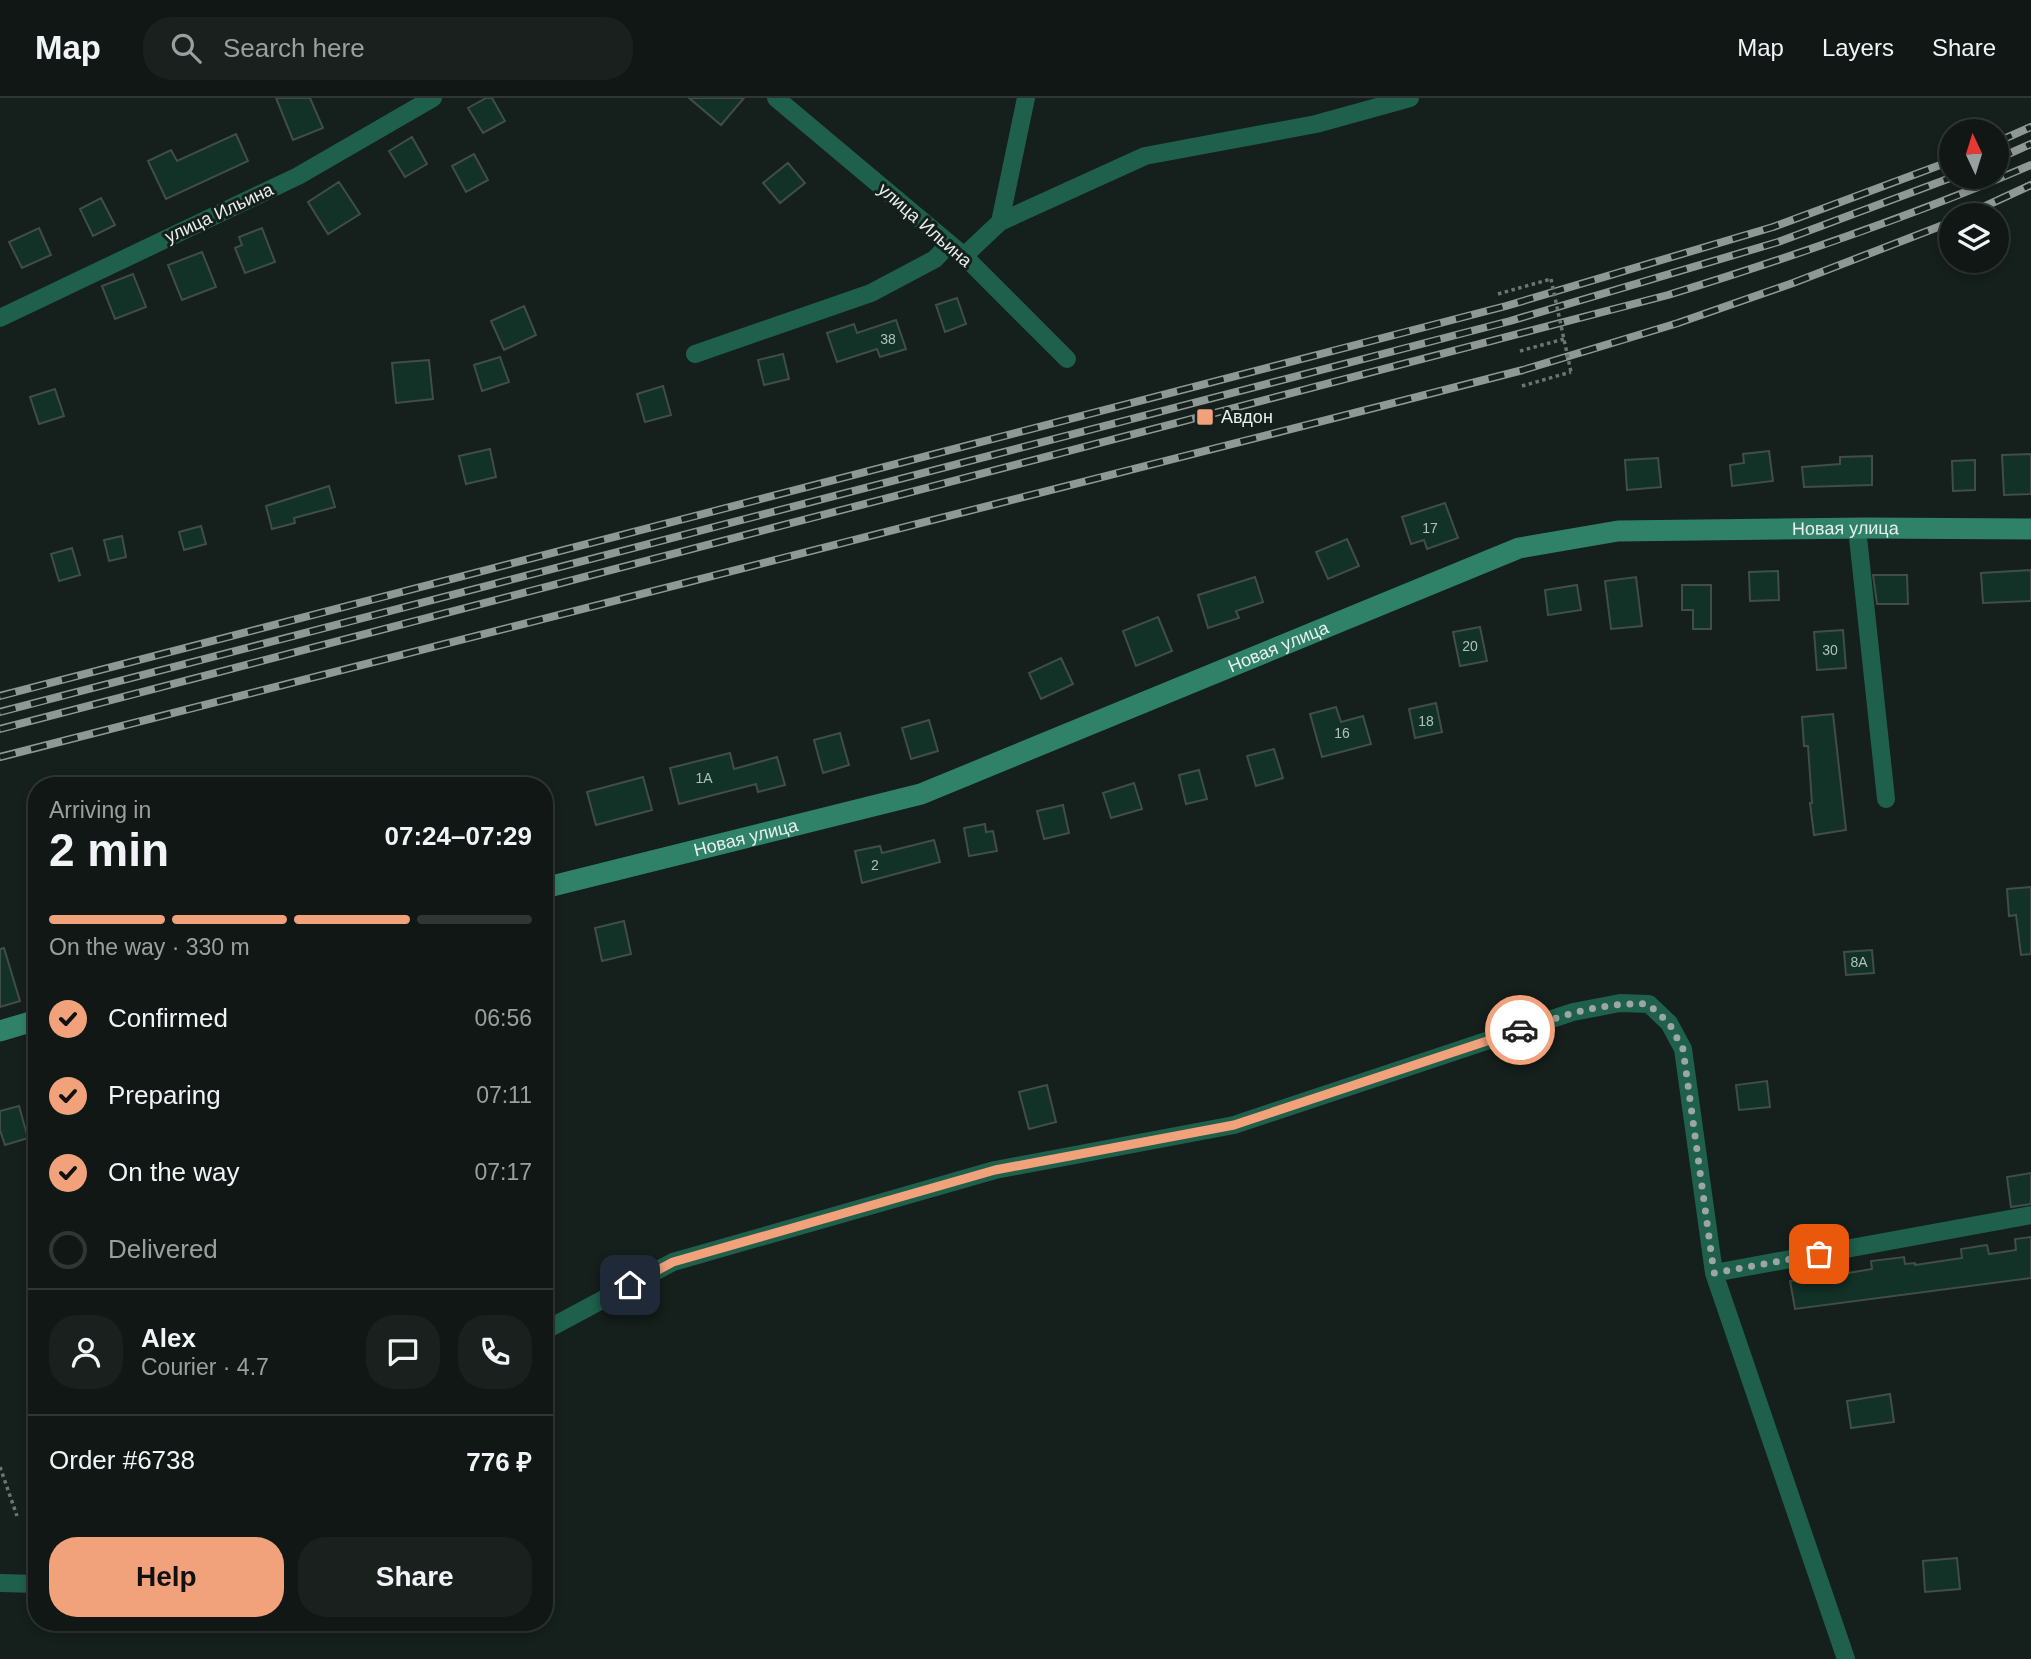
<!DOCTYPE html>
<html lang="en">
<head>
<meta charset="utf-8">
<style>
	:root { --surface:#101714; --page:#19201d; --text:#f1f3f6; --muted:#9c9fa0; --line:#303634; --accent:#f1a27b }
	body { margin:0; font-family:Helvetica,sans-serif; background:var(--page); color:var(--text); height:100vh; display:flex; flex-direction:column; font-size:26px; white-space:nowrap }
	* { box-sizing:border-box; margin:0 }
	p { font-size:23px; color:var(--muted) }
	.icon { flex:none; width:38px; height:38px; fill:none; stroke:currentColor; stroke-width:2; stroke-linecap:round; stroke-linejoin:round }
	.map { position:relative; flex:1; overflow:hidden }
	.side { position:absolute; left:28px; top:679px; width:525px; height:854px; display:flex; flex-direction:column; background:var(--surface); border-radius:28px; box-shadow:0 4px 10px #0003,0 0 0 2px var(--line) }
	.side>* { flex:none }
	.needle { width:46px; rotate:356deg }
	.tools { position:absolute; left:1939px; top:21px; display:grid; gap:14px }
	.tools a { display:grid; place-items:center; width:70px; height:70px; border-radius:50%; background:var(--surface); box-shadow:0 4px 10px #0003,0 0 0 2px var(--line); font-size:35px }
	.pin { position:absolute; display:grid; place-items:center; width:60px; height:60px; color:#fff; margin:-30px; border-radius:14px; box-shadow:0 4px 10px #0006 }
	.courier { position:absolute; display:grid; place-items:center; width:70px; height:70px; margin:-35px; border:5px solid #f1a27b; border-radius:50%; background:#fff; color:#222; box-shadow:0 2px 9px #0007 }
	.headline em { font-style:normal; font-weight:800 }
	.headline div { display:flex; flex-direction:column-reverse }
	.headline { display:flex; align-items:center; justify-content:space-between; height:119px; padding:0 21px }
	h1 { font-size:46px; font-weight:800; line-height:52px }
	.bar { display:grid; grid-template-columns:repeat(4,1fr); gap:10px 7px; align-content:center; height:84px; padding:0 21px }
	.bar i { height:9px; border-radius:5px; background:var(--line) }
	.bar .active { background:var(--accent) }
	.bar p { grid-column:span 4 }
	.line { display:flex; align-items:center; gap:18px; padding:0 21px; border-top:2px solid var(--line) }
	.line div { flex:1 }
	.round { display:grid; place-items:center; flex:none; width:74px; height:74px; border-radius:28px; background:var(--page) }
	ol { padding:0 21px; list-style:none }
	li { display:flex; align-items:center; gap:21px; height:77px }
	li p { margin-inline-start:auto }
	li .icon { padding:7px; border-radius:50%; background:var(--accent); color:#111; stroke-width:4 }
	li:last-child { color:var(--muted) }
	li i { width:38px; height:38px; border:4px solid var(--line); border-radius:50% }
	.primary-button { display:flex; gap:14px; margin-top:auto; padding:14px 21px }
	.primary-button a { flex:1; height:80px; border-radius:28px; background:var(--accent); color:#111; font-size:28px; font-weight:800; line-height:80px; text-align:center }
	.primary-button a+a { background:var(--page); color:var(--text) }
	header { display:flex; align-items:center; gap:42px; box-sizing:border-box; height:98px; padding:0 35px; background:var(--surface); border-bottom:2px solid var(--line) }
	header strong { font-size:33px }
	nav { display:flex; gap:38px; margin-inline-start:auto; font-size:24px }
	.search { width:490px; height:63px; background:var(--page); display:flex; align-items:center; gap:18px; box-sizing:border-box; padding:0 24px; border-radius:28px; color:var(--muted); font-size:26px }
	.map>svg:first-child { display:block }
	.building { fill:#123227; stroke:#414d48; stroke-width:2 }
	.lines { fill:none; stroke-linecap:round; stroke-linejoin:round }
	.path { stroke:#6d7572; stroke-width:3.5; stroke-dasharray:3.5 3.5; stroke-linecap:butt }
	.street { stroke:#1e604b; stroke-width:18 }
	.secondary { stroke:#2f8268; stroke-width:21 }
	.rail-casing { stroke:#909895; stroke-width:8 }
	.rail { stroke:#151f1b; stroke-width:5; stroke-dasharray:16; stroke-linecap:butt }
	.path-bridge { stroke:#6d7572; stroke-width:3.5; stroke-dasharray:3.5 3.5; stroke-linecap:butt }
	.done { stroke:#9ea6a3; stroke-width:7; stroke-dasharray:0 12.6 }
	.route { stroke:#f1a27b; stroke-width:9 }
	.poi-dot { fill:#f1a27b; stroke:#151f1b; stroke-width:2.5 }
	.labels { text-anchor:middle; stroke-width:6; stroke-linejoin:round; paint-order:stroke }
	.number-label { font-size:14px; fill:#b2c0bb }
	.street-label { font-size:18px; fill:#e8efec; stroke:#151f1b }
	.poi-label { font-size:18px; fill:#e8efec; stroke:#151f1b; text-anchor:start }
</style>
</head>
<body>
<header>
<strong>Map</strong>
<div class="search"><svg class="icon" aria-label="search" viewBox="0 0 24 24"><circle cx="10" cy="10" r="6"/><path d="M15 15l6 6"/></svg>Search here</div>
<nav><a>Map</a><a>Layers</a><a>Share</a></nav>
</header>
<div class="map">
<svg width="2031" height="1561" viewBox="0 0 2031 1561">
	<rect width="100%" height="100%" fill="#151f1b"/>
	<path class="building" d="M276 0H310L323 30 293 42Z
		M486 0H492L505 23 483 35 468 10Z
		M689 0H744L721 27Z
		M236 36 248 63 166 101 148 63 171 52 177 63Z
		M412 39 427 66 405 79 389 53Z
		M474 56 488 82 466 94 452 68Z
		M788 65 805 85 780 105 763 85Z
		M339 84 360 116 328 136 308 104Z
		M101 100 115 127 93 138 80 111Z
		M39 130 51 157 22 170 9 144Z
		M262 130 275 164 245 175 235 150 242 147 239 139Z
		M202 154 216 189 182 202 168 167Z
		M133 176 146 209 115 221 102 188Z
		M957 200 966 226 945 234 936 207Z
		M524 208 536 237 504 252 491 223Z
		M896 222 906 251 880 259 877 251 837 264 827 235 854 226 857 235Z
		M783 256 789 281 764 287 758 262Z
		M500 259 509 284 482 293 474 267Z
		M429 262 433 301 396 305 392 265Z
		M663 288 671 317 645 324 637 296Z
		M55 291 64 318 39 326 30 299Z
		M490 351 496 379 466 386 459 358Z
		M1769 353 1773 383 1732 388 1730 367 1744 365 1743 356Z
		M2031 356V396L2004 397 2002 357Z
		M1872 358V387L1804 389 1802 369 1840 366V359Z
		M1658 360 1661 389 1627 392 1625 362Z
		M1975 362V392L1953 393 1952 363Z
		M329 388 335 409 294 420 295 425 272 431 266 408Z
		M1445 405 1458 440 1427 451 1424 442 1411 446 1402 419Z
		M201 428 206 446 184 452 179 434Z
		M122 438 126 459 109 463 104 442Z
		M1347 441 1359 468 1328 481 1316 454Z
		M72 450 80 477 59 483 51 456Z
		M2031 472V503L1983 505 1981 475Z
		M1778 473 1779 502 1750 503 1749 474Z
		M1873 477H1907L1908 506H1877Z
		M1255 479 1263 504 1236 513 1239 520 1208 530 1198 497Z
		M1636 479 1642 528 1611 531 1605 483Z
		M1577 487 1581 512 1548 517 1545 492Z
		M1682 487H1711V531H1693V512H1682Z
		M1158 519 1172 553 1136 568 1123 533Z
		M1480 529 1487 563 1460 568 1453 534Z
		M1843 532 1846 570 1817 572 1814 534Z
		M1061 560 1073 586 1041 601 1029 575Z
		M1436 605 1442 634 1415 640 1409 611Z
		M1336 609 1341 624 1363 618 1371 646 1322 659 1310 616Z
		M1833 616 1846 732 1814 737 1810 705H1812L1808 648H1804L1802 619Z
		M929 622 938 653 911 661 902 630Z
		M840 635 849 667 823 675 814 642Z
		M1274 651 1283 680 1256 688 1247 658Z
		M730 655 734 671 777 659 785 687 758 694 756 686 679 706 670 670Z
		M1199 672 1207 701 1186 706 1179 677Z
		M643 679 652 712 596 727 587 694Z
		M1134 685 1142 711 1111 720 1103 695Z
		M1063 707 1069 735 1044 741 1037 713Z
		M985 726 986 734 993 733 997 753 969 758 964 730Z
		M934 742 940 764 862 785 855 753 880 748 882 755Z
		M2031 789V856L2021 857 2016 817 2009 818 2007 791Z
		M624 823 631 856 602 863 595 830Z
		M4 850 20 903 0 909V851Z
		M1872 852 1874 875 1846 877 1844 854Z
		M1767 983 1770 1009 1739 1012 1736 987Z
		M1047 987 1056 1024 1029 1031 1019 994Z
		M19 1008 28 1040 5 1047 0 1032V1013Z
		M2031 1075V1106L2011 1109 2007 1079Z
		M2031 1139V1180L1795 1211 1790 1183 1798 1182 1797 1175 1817 1171 1818 1180 1872 1171 1871 1163 1904 1159 1905 1166 1915 1165V1167L1962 1160 1961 1151 1987 1147 1989 1156 2016 1152 2015 1141Z
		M1890 1296 1894 1324 1851 1330 1847 1303Z
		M1957 1460 1960 1491 1925 1494 1923 1463Z"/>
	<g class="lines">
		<path class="path" d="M1498 196 1551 181
			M1520 253 1564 241
			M1522 288 1571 274
			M0 1369 17 1418"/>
		<path class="street" d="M776 0 964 158 1067 261
			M1000 124 1145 58 1316 26 1410 0
			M964 158 1000 124 1026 0
			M0 220 298 78 433 0
			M695 256 871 195 935 161 949 146
			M1857 430 1886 701
			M544 1233 673 1164 995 1072 1234 1027 1573 914 1620 905 1649 906 1669 925 1683 951 1714 1175
			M0 1485 37 1486
			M1846 1561 1714 1175 2031 1117"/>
		<g class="secondary">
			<path id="s1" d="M544 790 921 696 1519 450 1618 433 1866 430 2031 431"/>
			<path d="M0 933 37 922"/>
		</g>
		<defs>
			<path id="rail" d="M1997 44 2031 29
				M1997 61 2031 46
				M1966 117 2031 87
				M0 598 1506 208 1773 129 1951 63
				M0 614 1510 223 1778 144 1953 79
				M0 631 1668 197C1792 159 1913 118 2031 67
				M0 659 1523 272 1678 225 1793 185 1951 124"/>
		</defs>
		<use href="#rail" class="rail-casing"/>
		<use href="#rail" class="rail"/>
		<path class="path-bridge" d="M1551 181 1571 274"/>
	</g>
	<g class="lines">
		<path class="done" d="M1520 932C1564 917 1602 904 1648 906L1669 925 1683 951 1714 1175 1819 1156"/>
		<path class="route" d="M630 1187 673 1164 995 1072 1234 1027 1520 932"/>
	</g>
	<rect class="poi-dot" x="1196" y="310" width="18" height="18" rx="3.5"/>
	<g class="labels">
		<g class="number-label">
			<text x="888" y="246">38</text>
			<text x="1430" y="435">17</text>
			<text x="1470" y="553">20</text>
			<text x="1830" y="557">30</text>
			<text x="1426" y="628">18</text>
			<text x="1342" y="640">16</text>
			<text x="704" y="685">1А</text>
			<text x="875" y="772">2</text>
			<text x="1859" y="869">8А</text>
		</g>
		<g class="street-label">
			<text transform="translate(219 115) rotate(-25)" y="6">улица Ильина</text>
			<text transform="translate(925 127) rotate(41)" y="6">улица Ильина</text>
			<text dy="6" stroke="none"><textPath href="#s1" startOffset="1363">Новая улица</textPath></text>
			<text dy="6" stroke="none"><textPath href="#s1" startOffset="775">Новая улица</textPath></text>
			<text dy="6" stroke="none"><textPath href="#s1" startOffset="208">Новая улица</textPath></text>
		</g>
		<g class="poi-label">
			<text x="1221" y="325">Авдон</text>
		</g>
	</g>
</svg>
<div class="tools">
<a><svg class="needle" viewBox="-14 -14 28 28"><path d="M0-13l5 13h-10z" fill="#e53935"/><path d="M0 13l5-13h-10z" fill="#9c9fa0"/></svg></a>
<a><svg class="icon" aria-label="layers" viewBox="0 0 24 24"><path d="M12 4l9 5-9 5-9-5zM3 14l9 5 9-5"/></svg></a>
</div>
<div class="pin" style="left:1819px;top:1156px;background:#ea580c"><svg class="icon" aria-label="bag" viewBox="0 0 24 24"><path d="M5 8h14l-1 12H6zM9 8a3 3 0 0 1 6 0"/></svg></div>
<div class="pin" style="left:630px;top:1187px;background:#1f2937"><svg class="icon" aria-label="home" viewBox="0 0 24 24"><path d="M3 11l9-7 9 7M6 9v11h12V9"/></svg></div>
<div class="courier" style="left:1520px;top:932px"><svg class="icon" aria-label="car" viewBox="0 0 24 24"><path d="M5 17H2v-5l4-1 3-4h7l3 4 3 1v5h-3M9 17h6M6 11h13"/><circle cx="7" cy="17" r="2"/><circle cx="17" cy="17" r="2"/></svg></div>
<section class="side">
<div class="headline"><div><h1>2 min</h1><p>Arriving in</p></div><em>07:24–07:29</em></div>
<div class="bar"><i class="active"></i><i class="active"></i><i class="active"></i><i></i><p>On the way · 330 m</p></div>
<ol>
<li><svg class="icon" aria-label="check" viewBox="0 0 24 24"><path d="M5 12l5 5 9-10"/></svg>Confirmed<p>06:56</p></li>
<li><svg class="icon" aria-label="check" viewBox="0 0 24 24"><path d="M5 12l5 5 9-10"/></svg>Preparing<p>07:11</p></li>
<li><svg class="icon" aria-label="check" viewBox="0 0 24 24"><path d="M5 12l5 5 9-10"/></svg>On the way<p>07:17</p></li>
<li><i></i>Delivered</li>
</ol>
<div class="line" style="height:126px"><a class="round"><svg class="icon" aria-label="person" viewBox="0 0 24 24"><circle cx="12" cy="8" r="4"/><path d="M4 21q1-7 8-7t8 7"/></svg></a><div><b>Alex</b><p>Courier · 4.7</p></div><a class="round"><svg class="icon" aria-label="chat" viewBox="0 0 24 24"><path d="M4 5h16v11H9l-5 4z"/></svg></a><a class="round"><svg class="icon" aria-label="phone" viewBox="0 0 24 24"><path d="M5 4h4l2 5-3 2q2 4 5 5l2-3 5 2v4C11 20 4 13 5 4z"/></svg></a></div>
<div class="line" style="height:91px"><div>Order #6738</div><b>776 ₽</b></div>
<div class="primary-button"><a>Help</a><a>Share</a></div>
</section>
</div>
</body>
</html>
